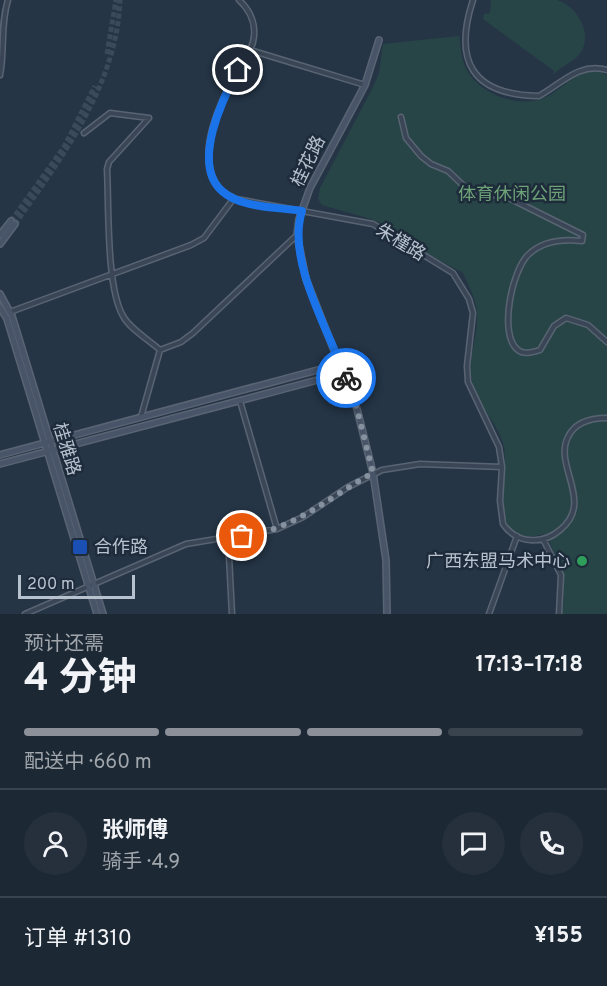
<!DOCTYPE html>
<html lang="zh">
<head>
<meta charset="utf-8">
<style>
	:root { --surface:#1c2834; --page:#25303c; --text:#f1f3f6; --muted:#a0a6ac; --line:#3a444f; --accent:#8c9099 }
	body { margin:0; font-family:Overpass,"Noto Sans SC",sans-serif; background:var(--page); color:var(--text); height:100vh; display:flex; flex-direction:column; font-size:22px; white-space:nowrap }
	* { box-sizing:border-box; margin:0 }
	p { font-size:20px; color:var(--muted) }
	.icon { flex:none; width:33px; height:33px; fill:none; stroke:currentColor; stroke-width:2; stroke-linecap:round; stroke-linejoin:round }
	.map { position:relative; height:614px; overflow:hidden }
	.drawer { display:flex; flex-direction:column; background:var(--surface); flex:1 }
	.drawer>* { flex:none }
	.scale { position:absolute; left:18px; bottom:15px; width:117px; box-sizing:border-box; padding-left:6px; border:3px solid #b8c2cf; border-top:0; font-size:16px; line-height:21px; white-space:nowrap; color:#b8c2cf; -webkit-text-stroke:4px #1e2b3b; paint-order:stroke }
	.pin { position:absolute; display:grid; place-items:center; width:51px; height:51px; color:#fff; margin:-26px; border:3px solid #fff; border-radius:50%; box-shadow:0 2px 6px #0007 }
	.courier { position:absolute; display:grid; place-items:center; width:60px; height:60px; margin:-30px; border:4px solid #1a73e8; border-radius:50%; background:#fff; color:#222; box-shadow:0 2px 8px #0007 }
	.summary em { font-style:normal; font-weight:700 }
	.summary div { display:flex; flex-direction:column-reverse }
	.summary { display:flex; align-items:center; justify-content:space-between; height:102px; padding:0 24px }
	h1 { font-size:39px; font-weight:700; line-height:45px }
	.bar { display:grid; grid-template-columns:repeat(4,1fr); gap:9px 6px; align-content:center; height:72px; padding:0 24px }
	.bar i { height:8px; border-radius:4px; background:var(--line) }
	.bar .active { background:var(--accent) }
	.bar p { grid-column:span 4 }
	.line { display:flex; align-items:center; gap:15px; padding:0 24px; border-top:2px solid var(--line) }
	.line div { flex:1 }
	.round { display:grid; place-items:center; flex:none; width:63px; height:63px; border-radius:32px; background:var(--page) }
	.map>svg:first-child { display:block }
	.green { fill:#274547 }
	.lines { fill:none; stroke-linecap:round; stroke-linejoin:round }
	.secondary-tunnel { stroke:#3b4a5b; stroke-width:5; stroke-dasharray:5 2.5; stroke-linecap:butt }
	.street-casing { stroke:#596473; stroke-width:7 }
	.secondary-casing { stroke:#596473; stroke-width:8 }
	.street { stroke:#3a4655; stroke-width:4 }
	.secondary { stroke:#485569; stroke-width:5 }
	.done { stroke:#85919f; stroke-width:6; stroke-dasharray:0 10.8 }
	.route { stroke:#1a73e8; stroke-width:8 }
	.transit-dot { fill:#1a4fb4; stroke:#1e2b3b; stroke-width:2 }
	.leisure-dot { fill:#2e9e5b; stroke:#1e2b3b; stroke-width:2 }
	.labels { text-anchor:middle; stroke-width:5; stroke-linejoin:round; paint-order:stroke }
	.street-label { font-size:18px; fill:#b8c2cf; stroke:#1e2b3b }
	.park-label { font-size:18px; fill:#6da277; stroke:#1e2b3b }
	.poi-label { font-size:18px; fill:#b8c2cf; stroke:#1e2b3b; text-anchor:start }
</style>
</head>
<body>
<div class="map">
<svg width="607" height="614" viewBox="0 0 607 614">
	<rect width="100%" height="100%" fill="#253546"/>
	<path class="green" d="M491 0C506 0 544 0 557 0 577 6 593 33 581 52 574 63 560 66 553 75L554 71 483 19 484 14 490 13Z
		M459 36C461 48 461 61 468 72 482 95 520 109 546 97 565 88 582 62 607 75V614H562C568 586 558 563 548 537L544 534C484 550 509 477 504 447 499 424 479 408 473 385 466 361 479 336 477 312 476 299 469 286 463 273L411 245 395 229 371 219 322 205 318 199 320 188 373 87 379 73 383 44Z"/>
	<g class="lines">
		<path class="secondary-tunnel" d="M107 54 116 0
			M11 221 64 147 95 86
			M15 224C62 157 117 85 120 0"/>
		<defs>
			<path id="street" d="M473 0C453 61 472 95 539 96 561 84 579 62 607 70
				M250 50 365 85
				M0 75C5 49 0 26 8 0
				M401 117 406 138 421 156 431 164 448 171 468 190 509 198 583 235 582 241C564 239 543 241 529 254 512 269 498 335 518 350 524 355 533 352 540 350L554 326 566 318 588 325 607 342
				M84 133 110 113 149 118 109 162 107 169C109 204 106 287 123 316 130 329 149 340 160 350
				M10 312 191 245 204 238 234 198
				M240 401 277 529
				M141 417 160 350 181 342 193 333 297 235
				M502 467 500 501 503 524C509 533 520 540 530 540 542 541 552 537 560 530 595 502 553 466 568 437 575 422 591 418 607 418
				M228 537 232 614
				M543 539 561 575 559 614
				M25 614 186 544 277 529 303 517 348 487 382 470 420 464 502 467 499 447 468 382 467 366 473 313 469 299 453 273 373 224 236 199C231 196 224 194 220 189 193 157 220 101 238 71 243 61 250 53 253 42 257 26 251 11 239 0
				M489 614 517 536"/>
			<path id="secondary" d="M379 40 365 85 310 188 299 219 297 235 306 279 357 409 373 473 386 560 387 614
				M0 235 11 221
				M0 244 15 224
				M0 294 12 316 103 614
				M0 307 7 319 97 614
				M0 455 340 364
				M0 464 344 373"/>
		</defs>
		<use href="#street" class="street-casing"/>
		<use href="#secondary" class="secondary-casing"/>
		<use href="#street" class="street"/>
		<use href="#secondary" class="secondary"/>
	</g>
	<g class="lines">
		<path class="done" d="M242 536C293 531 329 497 373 473L357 409 346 378"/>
		<path class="route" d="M238 70C223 98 191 164 222 191 240 208 278 207 302 211 286 260 329 331 346 378"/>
	</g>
	<rect class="transit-dot" x="72" y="539" width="16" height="16" rx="3"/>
	<circle class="leisure-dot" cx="582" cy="561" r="6"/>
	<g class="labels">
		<g class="street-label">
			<text transform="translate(308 161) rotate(-64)" y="6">桂花路</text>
			<text transform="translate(401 242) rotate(31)" y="6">朱槿路</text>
			<text transform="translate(67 449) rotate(73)" y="6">桂雅路</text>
		</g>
		<g class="park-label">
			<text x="512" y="200">体育休闲公园</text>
		</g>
		<g class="poi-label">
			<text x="94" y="553">合作路</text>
			<text x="570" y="567" text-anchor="end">广西东盟马术中心</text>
		</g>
	</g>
</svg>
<div class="scale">200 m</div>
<div class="pin" style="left:242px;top:536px;background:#ea580c"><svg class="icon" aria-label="bag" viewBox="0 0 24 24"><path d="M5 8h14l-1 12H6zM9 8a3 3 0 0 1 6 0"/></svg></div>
<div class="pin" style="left:238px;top:70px;background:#1f2937"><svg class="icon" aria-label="home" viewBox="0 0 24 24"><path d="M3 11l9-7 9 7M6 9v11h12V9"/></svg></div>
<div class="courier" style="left:346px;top:378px"><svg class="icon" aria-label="bike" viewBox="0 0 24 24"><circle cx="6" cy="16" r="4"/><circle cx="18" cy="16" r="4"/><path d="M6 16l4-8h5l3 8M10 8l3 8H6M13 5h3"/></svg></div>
</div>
<section class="drawer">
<div class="summary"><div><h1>4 分钟</h1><p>预计还需</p></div><em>17:13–17:18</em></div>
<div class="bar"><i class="active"></i><i class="active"></i><i class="active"></i><i></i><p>配送中 · 660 m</p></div>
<div class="line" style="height:108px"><a class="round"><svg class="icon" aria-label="person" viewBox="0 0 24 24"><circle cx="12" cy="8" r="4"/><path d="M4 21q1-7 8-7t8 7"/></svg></a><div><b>张师傅</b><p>骑手 · 4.9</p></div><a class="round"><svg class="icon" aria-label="chat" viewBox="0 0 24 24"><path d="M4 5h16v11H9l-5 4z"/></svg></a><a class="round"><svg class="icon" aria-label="phone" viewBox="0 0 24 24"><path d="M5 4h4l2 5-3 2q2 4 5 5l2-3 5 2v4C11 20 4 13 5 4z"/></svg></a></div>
<div class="line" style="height:78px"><div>订单 #1310</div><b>¥155</b></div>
</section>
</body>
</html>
